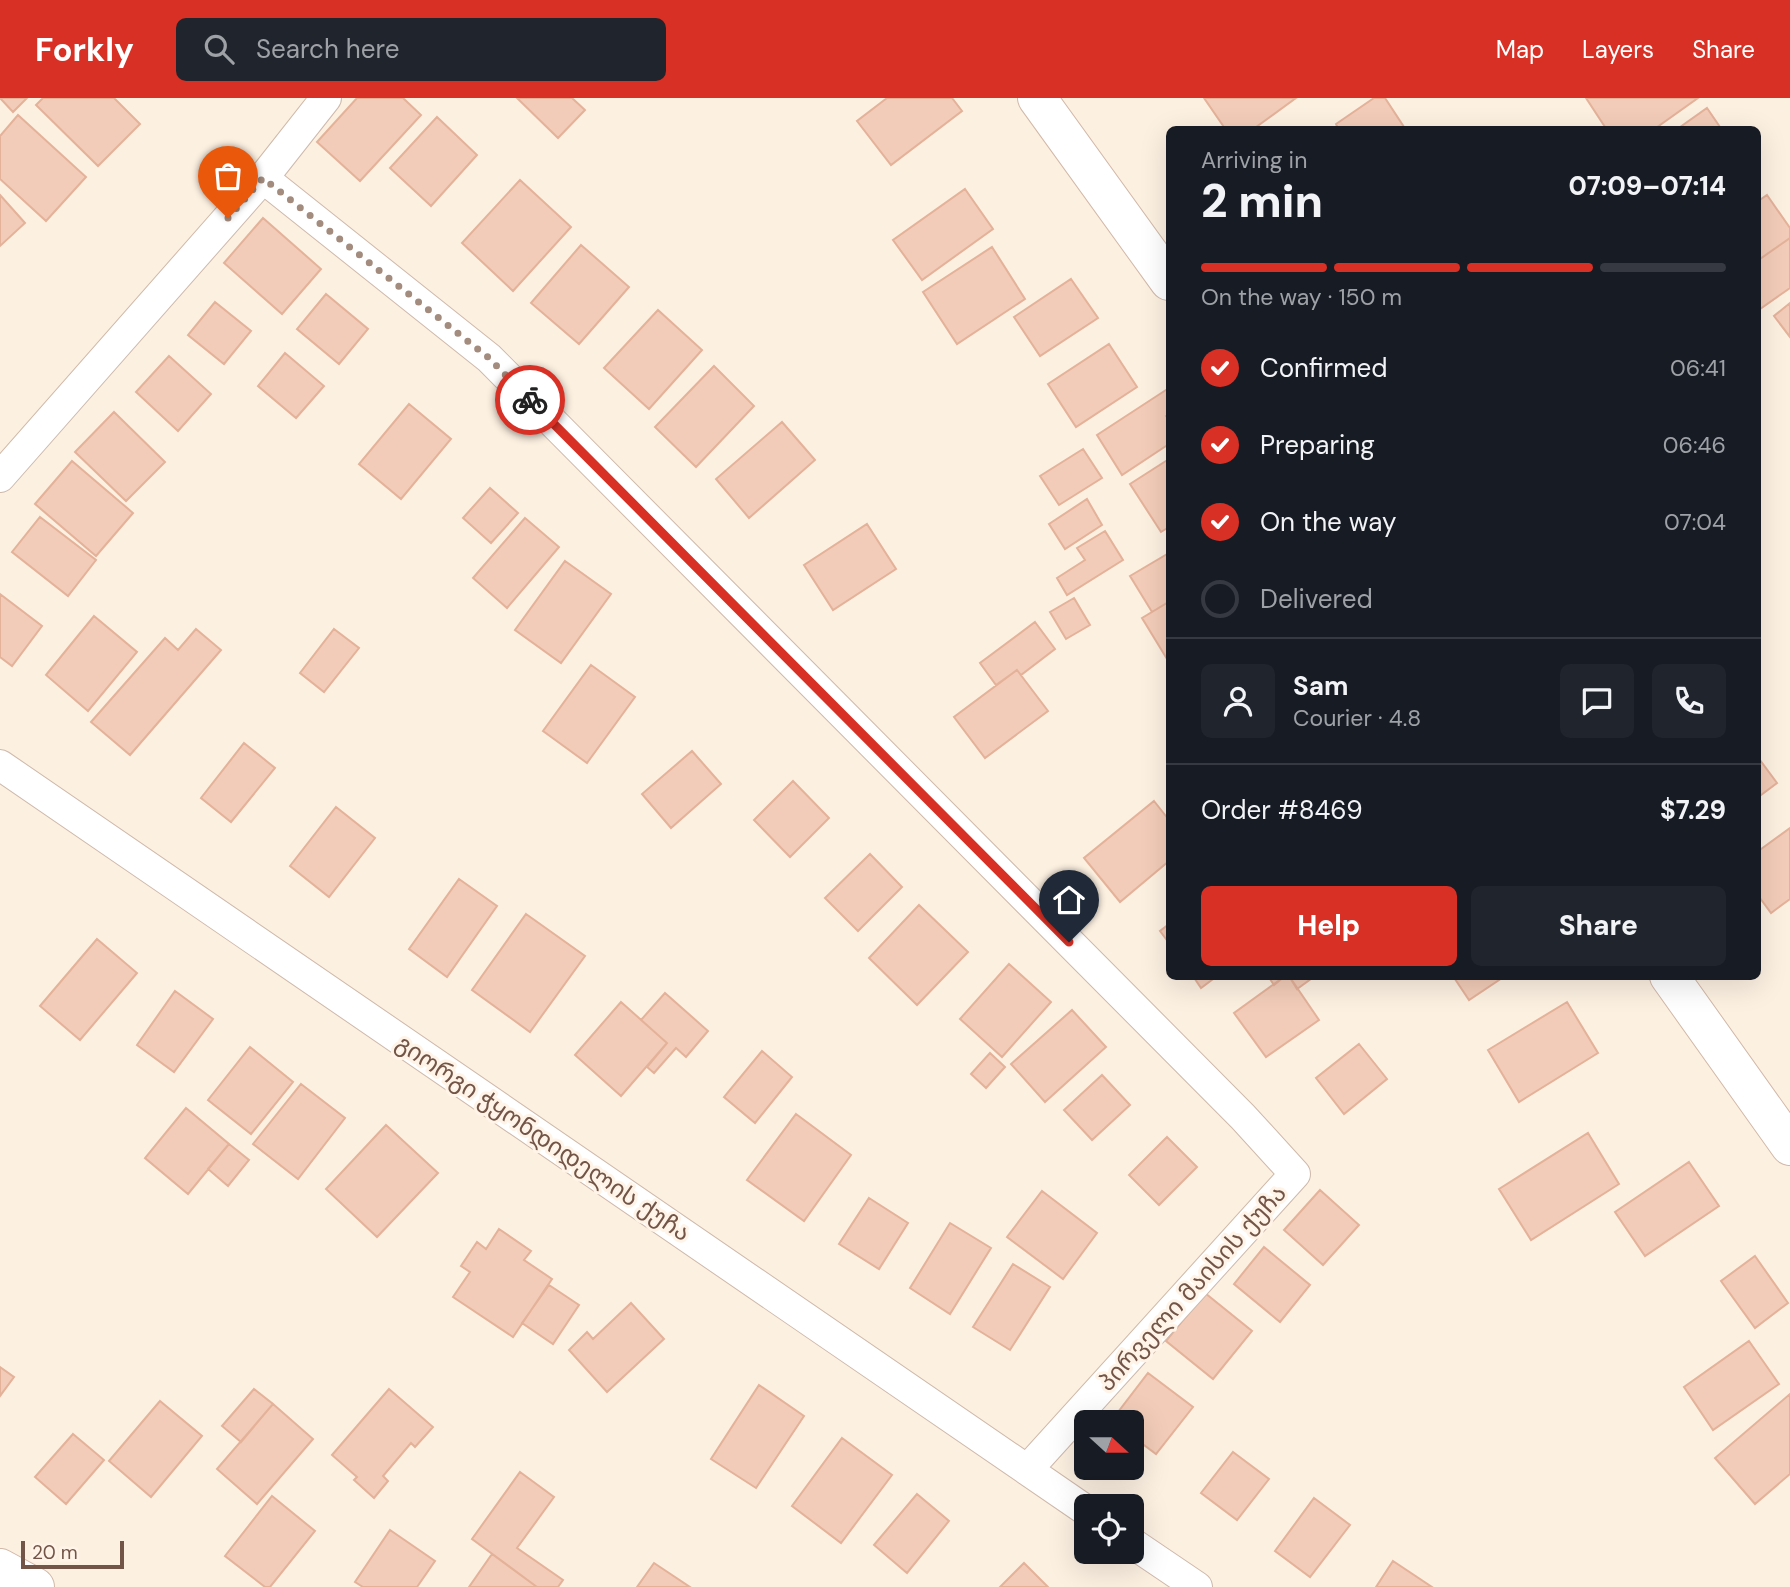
<!DOCTYPE html>
<html lang="en">
<head>
<meta charset="utf-8">
<style>
	:root { --surface:#171b24; --page:#20242c; --text:#f1f3f6; --muted:#9ea1a6; --line:#363941; --accent:#d93025 }
	body { margin:0; font-family:"DM Sans","Noto Sans Georgian",sans-serif; background:var(--page); color:var(--text); height:100vh; display:flex; flex-direction:column; font-size:26px; white-space:nowrap }
	* { box-sizing:border-box; margin:0 }
	p { font-size:23px; color:var(--muted) }
	.icon { flex:none; width:38px; height:38px; fill:none; stroke:currentColor; stroke-width:2; stroke-linecap:round; stroke-linejoin:round }
	.map { position:relative; flex:1; overflow:hidden }
	.drawer { position:absolute; left:1166px; top:28px; width:595px; height:854px; display:flex; flex-direction:column; background:var(--surface); border-radius:10px; box-shadow:0 7px 28px #0002 }
	.drawer>* { flex:none }
	.needle { width:46px; rotate:111deg }
	.fabs { position:absolute; left:1074px; top:1312px; display:grid; gap:14px }
	.fabs a { display:grid; place-items:center; width:70px; height:70px; border-radius:10px; background:var(--surface); box-shadow:0 7px 28px #0002; font-size:35px }
	.scale { position:absolute; left:21px; bottom:18px; width:103px; box-sizing:border-box; padding-left:7px; border:4px solid #735548; border-top:0; font-size:19px; line-height:24px; white-space:nowrap; color:#735548; -webkit-text-stroke:5px #fff4e7; paint-order:stroke }
	.pin { position:absolute; display:grid; place-items:center; width:60px; height:60px; color:#fff; margin:-72px -30px; border-radius:50% 50% 50% 0; rotate:-45deg; box-shadow:0 0 7px #0007 }
	.pin .icon { rotate:45deg }
	.courier { position:absolute; display:grid; place-items:center; width:70px; height:70px; margin:-35px; border:5px solid #d93025; border-radius:50%; background:#fff; color:#222; box-shadow:0 2px 9px #0007 }
	.head em { font-style:normal; font-weight:800 }
	.head div { display:flex; flex-direction:column-reverse }
	.head { display:flex; align-items:center; justify-content:space-between; height:119px; padding:0 35px }
	h1 { font-size:46px; font-weight:800; line-height:52px }
	.bar { display:grid; grid-template-columns:repeat(4,1fr); gap:10px 7px; align-content:center; height:84px; padding:0 35px }
	.bar i { height:9px; border-radius:5px; background:var(--line) }
	.bar .selected { background:var(--accent) }
	.bar p { grid-column:span 4 }
	.line { display:flex; align-items:center; gap:18px; padding:0 35px; border-top:2px solid var(--line) }
	.line div { flex:1 }
	.round { display:grid; place-items:center; flex:none; width:74px; height:74px; border-radius:10px; background:var(--page) }
	ol { padding:0 35px; list-style:none }
	li { display:flex; align-items:center; gap:21px; height:77px }
	li p { margin-inline-start:auto }
	li .icon { padding:7px; border-radius:50%; background:var(--accent); color:#fff; stroke-width:4 }
	li:last-child { color:var(--muted) }
	li i { width:38px; height:38px; border:4px solid var(--line); border-radius:50% }
	.action { display:flex; gap:14px; margin-top:auto; padding:14px 35px }
	.action a { flex:1; height:80px; border-radius:10px; background:var(--accent); color:#fff; font-size:28px; font-weight:800; line-height:80px; text-align:center }
	.action a+a { background:var(--page); color:var(--text) }
	header { display:flex; align-items:center; gap:42px; box-sizing:border-box; height:98px; padding:0 35px; background:var(--accent); color:#fff }
	header strong { font-size:33px }
	nav { display:flex; gap:38px; margin-inline-start:auto; font-size:24px }
	.search { width:490px; height:63px; background:var(--page); display:flex; align-items:center; gap:18px; box-sizing:border-box; padding:0 24px; border-radius:10px; color:var(--muted); font-size:26px }
	.map>svg:first-child { display:block }
	.building { fill:#f2ccb8; stroke:#e4b199; stroke-width:2 }
	.lines { fill:none; stroke-linecap:round; stroke-linejoin:round }
	.minor-casing { stroke:#cfb9ab; stroke-width:32 }
	.secondary-casing { stroke:#d2b8a8; stroke-width:40 }
	.minor { stroke:#fff; stroke-width:30 }
	.secondary { stroke:#fff; stroke-width:38 }
	.done { stroke:#a38b7e; stroke-width:7; stroke-dasharray:0 12.6 }
	.route { stroke:#d93025; stroke-width:9 }
	.labels { text-anchor:middle; stroke-width:6; stroke-linejoin:round; paint-order:stroke }
	.street-label { font-size:24px; fill:#735548; stroke:#fff4e7 }
</style>
</head>
<body>
<header>
<strong>Forkly</strong>
<div class="search"><svg class="icon" aria-label="search" viewBox="0 0 24 24"><circle cx="10" cy="10" r="6"/><path d="M15 15l6 6"/></svg>Search here</div>
<nav><a>Map</a><a>Layers</a><a>Share</a></nav>
</header>
<div class="map">
<svg width="1790" height="1489" viewBox="0 0 1790 1489">
	<rect width="100%" height="100%" fill="#fcf0e1"/>
	<path class="building" d="M0 0H27L13 14Z
		M43 0H114L140 26 98 68 36 7Z
		M357 0H403L421 17 360 83 317 44Z
		M517 0H572L585 12 558 40Z
		M887 0H952L962 13 891 67 857 23Z
		M1204 0H1296L1252 32H1226Z
		M1374 0H1385L1406 32H1339L1336 26Z
		M1586 0H1698L1653 32H1607Z
		M1707 10 1722 32H1676Z
		M18 17 86 79 46 123 0 81V38Z
		M437 19 477 57 431 108 390 70Z
		M520 82 571 129 513 193 462 145Z
		M965 91 993 131 922 182 893 142Z
		M0 97 25 125 0 148Z
		M1767 97 1790 130V140L1757 163V104Z
		M263 120 321 171 282 216 224 165Z
		M1790 140V190L1760 211 1757 206V163Z
		M581 147 629 189 579 246 531 205Z
		M992 149 1025 201 957 246 923 194Z
		M1071 181 1098 220 1040 258 1014 219Z
		M326 196 368 231 339 266 297 231Z
		M215 204 251 233 224 266 188 237Z
		M1790 205V239L1774 218Z
		M658 212 702 252 649 311 604 270Z
		M1109 246 1137 289 1076 329 1048 286Z
		M285 255 324 288 296 320 258 288Z
		M169 258 211 296 178 333 136 294Z
		M714 268 754 308 696 369 655 329Z
		M1169 290V316L1166 318 1169 322V346L1122 377 1097 337Z
		M409 306 451 341 401 401 359 366Z
		M114 314 165 364 126 403 75 354Z
		M782 324 815 362 749 420 716 381Z
		M1083 351 1102 380 1059 407 1040 378Z
		M1169 361V429L1161 434 1130 386Z
		M72 363 133 415 96 458 35 406Z
		M490 390 518 415 491 445 463 420Z
		M1087 401 1102 427 1065 451 1049 426Z
		M40 419 96 462 68 498 12 454Z
		M525 420 559 449 507 510 473 480Z
		M867 426 896 471 833 512 804 467Z
		M1105 433 1123 462 1067 497 1057 480 1085 462 1077 450Z
		M1169 455V509L1167 505 1152 514 1130 478Z
		M565 463 611 496 561 565 515 532Z
		M0 496 42 528 12 568 0 559Z
		M1074 500 1090 527 1066 541 1050 514Z
		M1167 505 1169 509V560L1167 561 1142 520Z
		M94 518 137 554 88 613 46 577Z
		M1035 524 1055 551 1021 577 1017 572 996 587 980 565Z
		M196 531 221 552 130 657 91 624 165 540 178 552Z
		M334 531 359 550 324 594 300 575Z
		M591 567 635 599 587 665 543 633Z
		M1017 572 1048 613 985 660 954 619Z
		M244 645 275 670 231 724 201 700Z
		M692 653 721 686 671 730 642 696Z
		M1757 658 1777 685 1757 700Z
		M793 683 829 720 790 759 754 722Z
		M1154 703 1169 722V763L1120 804 1084 760Z
		M336 709 375 740 329 799 290 768Z
		M1790 730V801L1771 815 1757 796V754Z
		M870 756 902 789 858 833 825 800Z
		M459 781 497 808 447 879 409 851Z
		M919 807 968 854 917 907 869 860Z
		M526 816 585 858 530 934 472 892Z
		M1169 826V845L1160 833Z
		M97 841 137 875 80 942 40 908Z
		M1009 866 1051 904 1002 959 960 921Z
		M1193 878H1217L1201 890Z
		M1268 878H1285L1274 887Z
		M1285 878H1289L1319 922 1266 959 1234 915Z
		M1289 878H1315L1297 891Z
		M1453 878H1505L1469 902Z
		M175 893 213 921 174 974 137 947Z
		M665 895 708 933 686 959 676 950 654 975 647 969 667 945 641 922Z
		M621 904 667 945 621 998 575 957Z
		M1567 904 1598 955 1519 1004 1488 952Z
		M1072 912 1106 949 1045 1004 1011 966Z
		M1359 946 1387 981 1344 1016 1316 980Z
		M250 949 293 984 251 1036 208 1002Z
		M762 953 792 979 755 1025 724 999Z
		M990 955 1005 969 986 990 971 976Z
		M1102 977 1130 1007 1092 1042 1064 1012Z
		M301 986 345 1020 298 1081 253 1046Z
		M186 1010 229 1046 188 1096 145 1060Z
		M796 1016 851 1057 804 1123 747 1082Z
		M386 1027 438 1075 377 1139 326 1091Z
		M1588 1035 1619 1086 1531 1142 1499 1091Z
		M1167 1039 1197 1069 1159 1107 1129 1077Z
		M229 1046 249 1062 228 1088 208 1071Z
		M1689 1064 1719 1108 1645 1158 1615 1114Z
		M1320 1092 1359 1127 1323 1167 1284 1132Z
		M1042 1093 1097 1135 1063 1181 1007 1139Z
		M869 1100 908 1125 879 1171 839 1146Z
		M950 1125 991 1150 950 1216 910 1190Z
		M499 1131 531 1153 524 1162 552 1181 513 1239 453 1199 470 1174 461 1168 477 1144 486 1151Z
		M1264 1149 1310 1187 1280 1224 1234 1186Z
		M1755 1158 1788 1205 1755 1230 1721 1183Z
		M1013 1166 1050 1189 1010 1252 973 1229Z
		M549 1187 579 1207 553 1246 522 1225Z
		M1205 1195 1252 1233 1213 1281 1166 1243Z
		M631 1205 664 1241 607 1294 569 1252 587 1234 593 1241Z
		M1749 1243 1779 1286 1713 1332 1684 1289Z
		M0 1269 14 1279 0 1298Z
		M1148 1275 1193 1309 1156 1356 1132 1338V1325H1115L1112 1322Z
		M759 1287 804 1318 756 1390 711 1361Z
		M254 1291 273 1306 241 1344 222 1328Z
		M389 1291 433 1329 415 1349 411 1345 383 1378 388 1383 374 1400 354 1382 357 1379 332 1357Z
		M1790 1296V1376L1755 1406 1715 1360Z
		M160 1303 202 1338 151 1399 109 1363Z
		M273 1306 313 1341 257 1406 217 1371Z
		M73 1336 104 1362 66 1406 35 1379Z
		M842 1340 892 1377 841 1445 792 1408Z
		M1233 1354 1269 1381 1237 1422 1201 1395Z
		M520 1374 554 1399 517 1450 563 1482 558 1489H537L472 1441Z
		M917 1396 949 1423 907 1475 874 1447Z
		M272 1398 315 1433 270 1489H265L225 1458Z
		M1314 1400 1350 1427 1310 1479 1275 1453Z
		M390 1432 435 1463 417 1489H363L355 1484Z
		M492 1456 537 1489H469Z
		M1393 1463 1432 1489H1376Z
		M654 1465 690 1489H637Z
		M1024 1465 1048 1489H1000Z"/>
	<g class="lines">
		<defs>
			<path id="minor" d="M263 80 489 260 1243 1019 1295 1076 1027 1372
				M0 379 263 80 326 0
				M0 667 1087 1413
				M1132 1445 1197 1489"/>
			<path id="secondary" d="M1037 0 1169 183
				M1669 878 1790 1048
				M0 1470 35 1489"/>
		</defs>
		<use href="#minor" class="minor-casing"/>
		<use href="#secondary" class="secondary-casing"/>
		<use href="#minor" class="minor"/>
		<use href="#secondary" class="secondary"/>
	</g>
	<g class="lines">
		<path class="done" d="M228 120 263 80 489 260 530 302"/>
		<path class="route" d="M530 302 1069 844"/>
	</g>
	<g class="labels">
		<g class="street-label">
			<text transform="translate(543 1040) rotate(34)" y="8">გიორგი ჭყონდიდელის ქუჩა</text>
			<text transform="translate(1192 1190) rotate(-48)" y="8">პირველი მაისის ქუჩა</text>
		</g>
	</g>
</svg>
<div class="fabs">
<a><svg class="needle" viewBox="-14 -14 28 28"><path d="M0-13l5 13h-10z" fill="#e53935"/><path d="M0 13l5-13h-10z" fill="#9ea1a6"/></svg></a>
<a><svg class="icon" aria-label="locate" viewBox="0 0 24 24"><circle cx="12" cy="12" r="6"/><path d="M12 2v4M12 18v4M2 12h4M18 12h4"/></svg></a>
</div>
<div class="scale">20 m</div>
<div class="pin" style="left:228px;top:120px;background:#ea580c"><svg class="icon" aria-label="bag" viewBox="0 0 24 24"><path d="M5 8h14l-1 12H6zM9 8a3 3 0 0 1 6 0"/></svg></div>
<div class="pin" style="left:1069px;top:844px;background:#1f2937"><svg class="icon" aria-label="home" viewBox="0 0 24 24"><path d="M3 11l9-7 9 7M6 9v11h12V9"/></svg></div>
<div class="courier" style="left:530px;top:302px"><svg class="icon" aria-label="bike" viewBox="0 0 24 24"><circle cx="6" cy="16" r="4"/><circle cx="18" cy="16" r="4"/><path d="M6 16l4-8h5l3 8M10 8l3 8H6M13 5h3"/></svg></div>
<section class="drawer">
<div class="head"><div><h1>2 min</h1><p>Arriving in</p></div><em>07:09–07:14</em></div>
<div class="bar"><i class="selected"></i><i class="selected"></i><i class="selected"></i><i></i><p>On the way · 150 m</p></div>
<ol>
<li><svg class="icon" aria-label="check" viewBox="0 0 24 24"><path d="M5 12l5 5 9-10"/></svg>Confirmed<p>06:41</p></li>
<li><svg class="icon" aria-label="check" viewBox="0 0 24 24"><path d="M5 12l5 5 9-10"/></svg>Preparing<p>06:46</p></li>
<li><svg class="icon" aria-label="check" viewBox="0 0 24 24"><path d="M5 12l5 5 9-10"/></svg>On the way<p>07:04</p></li>
<li><i></i>Delivered</li>
</ol>
<div class="line" style="height:126px"><a class="round"><svg class="icon" aria-label="person" viewBox="0 0 24 24"><circle cx="12" cy="8" r="4"/><path d="M4 21q1-7 8-7t8 7"/></svg></a><div><b>Sam</b><p>Courier · 4.8</p></div><a class="round"><svg class="icon" aria-label="chat" viewBox="0 0 24 24"><path d="M4 5h16v11H9l-5 4z"/></svg></a><a class="round"><svg class="icon" aria-label="phone" viewBox="0 0 24 24"><path d="M5 4h4l2 5-3 2q2 4 5 5l2-3 5 2v4C11 20 4 13 5 4z"/></svg></a></div>
<div class="line" style="height:91px"><div>Order #8469</div><b>$7.29</b></div>
<div class="action"><a>Help</a><a>Share</a></div>
</section>
</div>
</body>
</html>
